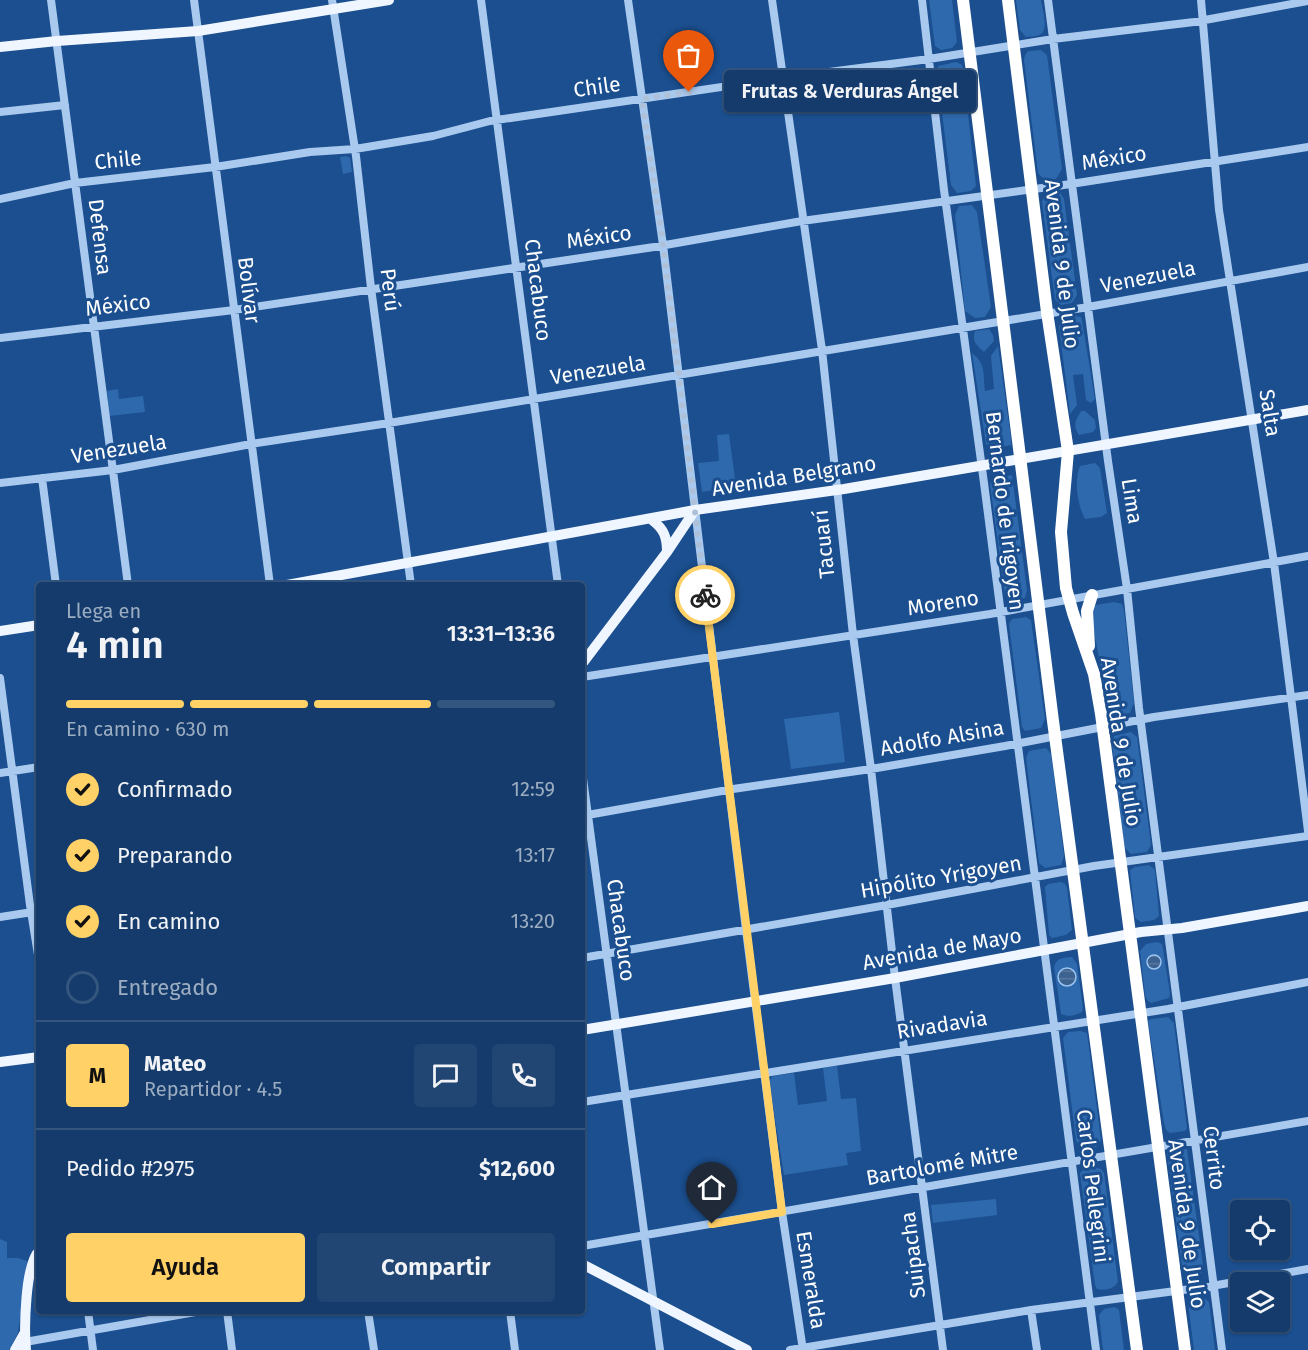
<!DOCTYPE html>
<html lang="es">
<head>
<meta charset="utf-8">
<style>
	:root { --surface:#143b6b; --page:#214673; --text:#f1f3f6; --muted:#9dadc1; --line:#33557e; --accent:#ffd166 }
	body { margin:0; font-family:"Fira Sans",sans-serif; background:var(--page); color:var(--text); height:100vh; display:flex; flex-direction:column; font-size:22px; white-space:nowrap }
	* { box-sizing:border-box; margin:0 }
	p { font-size:20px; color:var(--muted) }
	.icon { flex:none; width:33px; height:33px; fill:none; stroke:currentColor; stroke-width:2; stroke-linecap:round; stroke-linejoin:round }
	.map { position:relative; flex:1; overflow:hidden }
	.sheet { position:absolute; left:36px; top:582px; width:549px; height:732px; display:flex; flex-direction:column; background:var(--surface); border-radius:6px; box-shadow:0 2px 4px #0004,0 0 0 2px var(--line) }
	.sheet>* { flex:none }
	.buttons { position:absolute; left:1230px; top:1200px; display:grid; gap:12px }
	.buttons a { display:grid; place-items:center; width:60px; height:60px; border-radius:6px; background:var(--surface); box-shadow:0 2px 4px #0004,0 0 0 2px var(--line); font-size:30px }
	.pin { position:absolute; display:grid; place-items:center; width:51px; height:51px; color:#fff; margin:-62px -26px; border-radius:50% 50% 50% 0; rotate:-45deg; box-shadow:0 0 6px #0007 }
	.pin .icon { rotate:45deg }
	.courier { position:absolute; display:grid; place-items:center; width:60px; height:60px; margin:-30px; border:4px solid #ffd166; border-radius:50%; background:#fff; color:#222; box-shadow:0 2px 8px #0007 }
	.bubble { position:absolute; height:42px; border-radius:6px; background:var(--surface); box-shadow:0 2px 4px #0004,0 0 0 2px var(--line); font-size:20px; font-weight:600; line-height:42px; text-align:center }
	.overview em { font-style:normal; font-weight:600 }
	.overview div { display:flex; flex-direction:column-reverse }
	.overview { display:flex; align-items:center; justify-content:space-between; height:102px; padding:0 30px }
	h1 { font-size:39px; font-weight:600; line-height:45px }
	.bar { display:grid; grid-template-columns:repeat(4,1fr); gap:9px 6px; align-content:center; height:72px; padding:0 30px }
	.bar i { height:8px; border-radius:4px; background:var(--line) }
	.bar .current { background:var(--accent) }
	.bar p { grid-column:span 4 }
	.line { display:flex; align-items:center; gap:15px; padding:0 30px; border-top:2px solid var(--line) }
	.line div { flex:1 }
	.round { display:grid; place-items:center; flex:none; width:63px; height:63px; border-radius:6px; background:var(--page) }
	ol { padding:0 30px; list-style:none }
	li { display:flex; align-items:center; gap:18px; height:66px }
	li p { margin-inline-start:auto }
	li .icon { padding:6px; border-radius:50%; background:var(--accent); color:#111; stroke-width:4 }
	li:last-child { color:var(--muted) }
	li i { width:33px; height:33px; border:3px solid var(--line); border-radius:50% }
	.button { display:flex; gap:12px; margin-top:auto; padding:12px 30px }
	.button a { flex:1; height:69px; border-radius:6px; background:var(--accent); color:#111; font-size:24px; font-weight:600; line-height:69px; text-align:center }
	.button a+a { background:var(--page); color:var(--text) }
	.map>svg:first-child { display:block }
	.green { fill:#2e69ad }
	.water { fill:url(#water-rules); stroke:#9cc4f0; stroke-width:1.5 }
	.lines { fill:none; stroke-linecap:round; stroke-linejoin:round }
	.minor { stroke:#a9c9ee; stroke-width:8 }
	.major { stroke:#f0f6ff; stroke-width:10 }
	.highway { stroke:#fff; stroke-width:12 }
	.done { stroke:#afc1d8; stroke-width:6; stroke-dasharray:0 10.8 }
	.route { stroke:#ffd166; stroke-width:8 }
	.labels { text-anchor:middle; stroke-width:6; stroke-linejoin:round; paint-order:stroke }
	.street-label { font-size:21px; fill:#fff; stroke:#1b4f8f }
</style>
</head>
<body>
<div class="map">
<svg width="1308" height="1350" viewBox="0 0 1308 1350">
	<defs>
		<pattern id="water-rules" width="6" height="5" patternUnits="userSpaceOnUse" patternTransform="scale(1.5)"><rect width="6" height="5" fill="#3c6290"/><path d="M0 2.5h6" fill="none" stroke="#597aa1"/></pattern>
	</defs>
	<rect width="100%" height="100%" fill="#1b4f8f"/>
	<path class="green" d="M929 0H952L957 42 952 48 941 50 935 46Z
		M1016 0H1041C1042 8 1049 29 1041 34 1038 37 1030 36 1026 37L1020 30Z
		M1041 50 1047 55 1062 169 1056 179 1045 180 1038 173 1024 60 1025 55 1028 51Z
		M956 62 962 65 963 69 976 186 971 191 957 193 951 185 937 72 938 66Z
		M346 156 350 158 352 172 343 174 340 157Z
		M1060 192 1064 199 1077 295 1072 303 1061 305 1055 299 1042 202 1045 194Z
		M972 205 977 212 991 307 985 317 975 318 965 311 955 215 959 206Z
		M1075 316 1081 317 1082 321 1095 399 1091 403 1086 400 1083 374 1073 375 1077 405 1070 414 1059 326 1063 318Z
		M989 329 993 335 994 341 984 352C976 345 972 342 975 331Z
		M998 346 1011 438V445L991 449 986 444 972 353C986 364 983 373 985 391L994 389 991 356Z
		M118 389 119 399 143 396 145 412 109 416 107 391Z
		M1081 411H1085L1095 420 1096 428 1093 432 1079 435C1072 426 1076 420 1081 411Z
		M729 434 736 486 702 492 698 463 719 461 717 435Z
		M1095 463 1100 468 1107 513 1101 517 1085 519C1077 504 1074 481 1080 466Z
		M1012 475 1027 590 1025 598 1012 602 1005 595 990 484 993 479Z
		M1114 602 1122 604 1124 610 1134 703 1130 713 1114 716 1108 706 1092 621 1093 607 1096 605Z
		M1026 617 1031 620 1045 719 1041 728 1025 731 1022 727 1009 624 1012 619Z
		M839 712 845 762 791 769 784 719Z
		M1131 732 1137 737 1151 845 1147 852 1131 854 1125 848 1123 838 1112 743 1114 736Z
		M1046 748 1051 754 1064 856 1061 865 1045 868 1039 863 1026 758 1029 751Z
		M1149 865 1155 870 1159 916 1154 920 1141 922 1135 918 1130 870 1135 867Z
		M1061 882 1065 884 1067 888 1072 930 1066 935 1052 938 1049 935 1045 887 1048 884Z
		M1157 942 1162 944 1163 949 1170 994 1169 998 1151 1003 1147 1000 1145 995 1140 951 1146 944Z
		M1072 957 1077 964 1083 1008 1082 1012C1075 1016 1068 1017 1061 1014L1054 967C1057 957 1063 958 1072 957Z
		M1168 1017 1174 1023 1187 1128 1185 1131 1170 1133 1166 1130 1164 1123 1148 1021 1151 1019Z
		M1081 1031 1087 1033 1101 1140 1098 1146C1089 1150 1080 1150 1076 1140L1063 1038 1068 1032Z
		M837 1066 841 1099 856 1098 861 1151 846 1153 848 1165 784 1175 769 1081 773 1076 794 1073 798 1105 827 1101 823 1068Z
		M1187 1149 1203 1265 1202 1273 1195 1276 1186 1272 1182 1266 1167 1152Z
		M1095 1167 1101 1169 1104 1173 1118 1282C1114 1289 1105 1291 1097 1289L1095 1285 1080 1173 1083 1170Z
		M996 1199 997 1215 933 1223 931 1205Z
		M0 1239 7 1242V1258H18L27 1261 18 1333 9 1350H0Z
		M1203 1297 1209 1302 1215 1350H1194L1188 1303 1196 1298Z
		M1115 1307 1119 1310 1124 1350H1103L1099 1315 1104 1309Z"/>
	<path class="water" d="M1147 962a7 7 0 1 1 14 0a7 7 0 1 1-14 0Z
		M1058 977a9 9 0 1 1 18 0a9 9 0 1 1-18 0Z"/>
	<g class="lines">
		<path class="minor" d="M51 0 128 585
			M194 0 270 585
			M332 0 356 156 371 288 411 585
			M481 0 558 585
			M628 0 663 245 746 930 782 1212 803 1350
			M772 0 822 350 853 635 871 769 895 978 943 1350
			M922 0 944 190 984 483 1096 1350
			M1048 0 1108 461 1127 589 1139 708 1222 1350
			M1201 0 1219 210 1274 563 1308 831
			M0 112 65 105
			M0 199 75 183 215 167 310 152 355 149 433 136 490 121 783 78 929 59 1053 39 1194 22 1308 1
			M0 338 234 310 654 247 802 221 1071 184 1308 147
			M42 478 56 585
			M0 483 113 470 251 444 389 423 1088 307 1308 267
			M582 677 990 614 1308 556
			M0 678 30 905 39 961
			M582 771 660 1350
			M0 773 39 767
			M582 816 733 789 871 769 1005 746 1154 717 1308 695
			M0 917 39 911
			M582 958 887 905 1094 866 1308 836
			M582 1102 1168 1009 1308 982
			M582 1246 1308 1121
			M1031 1310 1037 1350
			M88 1311 93 1350
			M227 1311 232 1350
			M368 1311 374 1350
			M510 1311 515 1350
			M25 1342 201 1311
			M790 1350 1031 1310 1206 1287 1308 1269"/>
		<path class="major" d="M0 47 57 41 198 31 389 0
			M652 520C664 529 667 537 667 552
			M287 585 695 510 844 489 1308 410
			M0 631 39 625
			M582 664 667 552 695 510
			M582 1030 895 978 1141 932 1182 928 1308 906
			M0 1062 39 1057
			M582 1264 747 1350
			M15 1350 24 1334
			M26 1350C24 1329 25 1265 39 1251"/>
		<path class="highway" d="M963 0 1053 721 1137 1350
			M1008 0 1047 312 1068 451 1061 532 1066 588 1073 613 1094 674 1101 714 1185 1350
			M1089 646 1087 611 1092 595"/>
	</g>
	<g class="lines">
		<path class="done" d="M689 92 642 99 663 245 705 595"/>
		<path class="route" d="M705 595 782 1212 712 1224"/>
	</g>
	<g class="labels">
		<g class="street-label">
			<text transform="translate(597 87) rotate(-8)" y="7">Chile</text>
			<text transform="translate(1114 158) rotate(-9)" y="7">México</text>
			<text transform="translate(118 160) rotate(-6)" y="7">Chile</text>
			<text transform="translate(100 237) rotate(83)" y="7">Defensa</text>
			<text transform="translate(599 237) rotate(-8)" y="7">México</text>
			<text transform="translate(1062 264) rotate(83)" y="7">Avenida 9 de Julio</text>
			<text transform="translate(1148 277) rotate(-11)" y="7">Venezuela</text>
			<text transform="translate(249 290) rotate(83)" y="7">Bolívar</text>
			<text transform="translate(390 290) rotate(83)" y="7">Perú</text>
			<text transform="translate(538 290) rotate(83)" y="7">Chacabuco</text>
			<text transform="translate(118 305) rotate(-7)" y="7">México</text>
			<text transform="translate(598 370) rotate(-9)" y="7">Venezuela</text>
			<text transform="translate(1270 413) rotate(81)" y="7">Salta</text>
			<text transform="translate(119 449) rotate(-9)" y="7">Venezuela</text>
			<text transform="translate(794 476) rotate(-9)" y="7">Avenida Belgrano</text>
			<text transform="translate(1132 501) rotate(81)" y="7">Lima</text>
			<text transform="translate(1005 511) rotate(83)" y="7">Bernardo de Irigoyen</text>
			<text transform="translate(824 544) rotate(-96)" y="7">Tacuarí</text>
			<text transform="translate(943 603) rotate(-9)" y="7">Moreno</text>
			<text transform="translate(942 738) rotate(-10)" y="7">Adolfo Alsina</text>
			<text transform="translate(1121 742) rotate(81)" y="7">Avenida 9 de Julio</text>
			<text transform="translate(941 877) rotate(-10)" y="7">Hipólito Yrigoyen</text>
			<text transform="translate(621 930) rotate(82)" y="7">Chacabuco</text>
			<text transform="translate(942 949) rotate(-10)" y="7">Avenida de Mayo</text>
			<text transform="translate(942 1025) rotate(-9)" y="7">Rivadavia</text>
			<text transform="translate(1214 1158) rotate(83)" y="7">Cerrito</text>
			<text transform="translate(942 1165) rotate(-10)" y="7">Bartolomé Mitre</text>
			<text transform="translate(1093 1186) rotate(83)" y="7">Carlos Pellegrini</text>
			<text transform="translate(1187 1224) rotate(82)" y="7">Avenida 9 de Julio</text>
			<text transform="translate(913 1255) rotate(-97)" y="7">Suipacha</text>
			<text transform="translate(811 1280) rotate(81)" y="7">Esmeralda</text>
		</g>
	</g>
</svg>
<div class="buttons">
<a><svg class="icon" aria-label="locate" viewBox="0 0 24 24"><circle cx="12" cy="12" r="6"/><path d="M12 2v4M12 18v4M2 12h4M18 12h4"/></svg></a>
<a><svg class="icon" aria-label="layers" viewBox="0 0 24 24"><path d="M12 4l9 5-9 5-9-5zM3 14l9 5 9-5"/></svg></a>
</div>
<div class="pin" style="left:689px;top:92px;background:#ea580c"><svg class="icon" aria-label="bag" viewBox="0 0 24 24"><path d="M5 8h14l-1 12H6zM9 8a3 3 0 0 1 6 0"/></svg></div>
<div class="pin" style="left:712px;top:1224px;background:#1f2937"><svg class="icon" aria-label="home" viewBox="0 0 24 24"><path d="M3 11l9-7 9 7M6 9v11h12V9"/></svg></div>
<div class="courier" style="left:705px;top:595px"><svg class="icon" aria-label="bike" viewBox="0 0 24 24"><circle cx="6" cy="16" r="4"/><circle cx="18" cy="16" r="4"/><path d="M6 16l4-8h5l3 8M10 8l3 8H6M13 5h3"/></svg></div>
<div class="bubble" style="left:724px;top:70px;width:252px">Frutas &amp; Verduras Ángel</div>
<section class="sheet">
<div class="overview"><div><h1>4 min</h1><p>Llega en</p></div><em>13:31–13:36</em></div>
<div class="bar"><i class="current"></i><i class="current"></i><i class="current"></i><i></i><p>En camino · 630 m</p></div>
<ol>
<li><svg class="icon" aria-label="check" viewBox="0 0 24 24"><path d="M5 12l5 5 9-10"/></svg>Confirmado<p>12:59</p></li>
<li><svg class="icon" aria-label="check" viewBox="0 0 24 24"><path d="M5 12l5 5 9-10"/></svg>Preparando<p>13:17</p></li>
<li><svg class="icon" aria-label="check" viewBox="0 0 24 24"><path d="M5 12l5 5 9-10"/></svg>En camino<p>13:20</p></li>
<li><i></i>Entregado</li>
</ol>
<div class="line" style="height:108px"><b class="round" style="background:var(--accent);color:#111">M</b><div><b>Mateo</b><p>Repartidor · 4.5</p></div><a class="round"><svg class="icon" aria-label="chat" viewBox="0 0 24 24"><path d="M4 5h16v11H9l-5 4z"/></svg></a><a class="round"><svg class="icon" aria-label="phone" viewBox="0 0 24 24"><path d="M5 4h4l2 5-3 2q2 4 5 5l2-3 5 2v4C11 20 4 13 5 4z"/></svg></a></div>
<div class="line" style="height:78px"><div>Pedido #2975</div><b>$12,600</b></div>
<div class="button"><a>Ayuda</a><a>Compartir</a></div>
</section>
</div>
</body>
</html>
